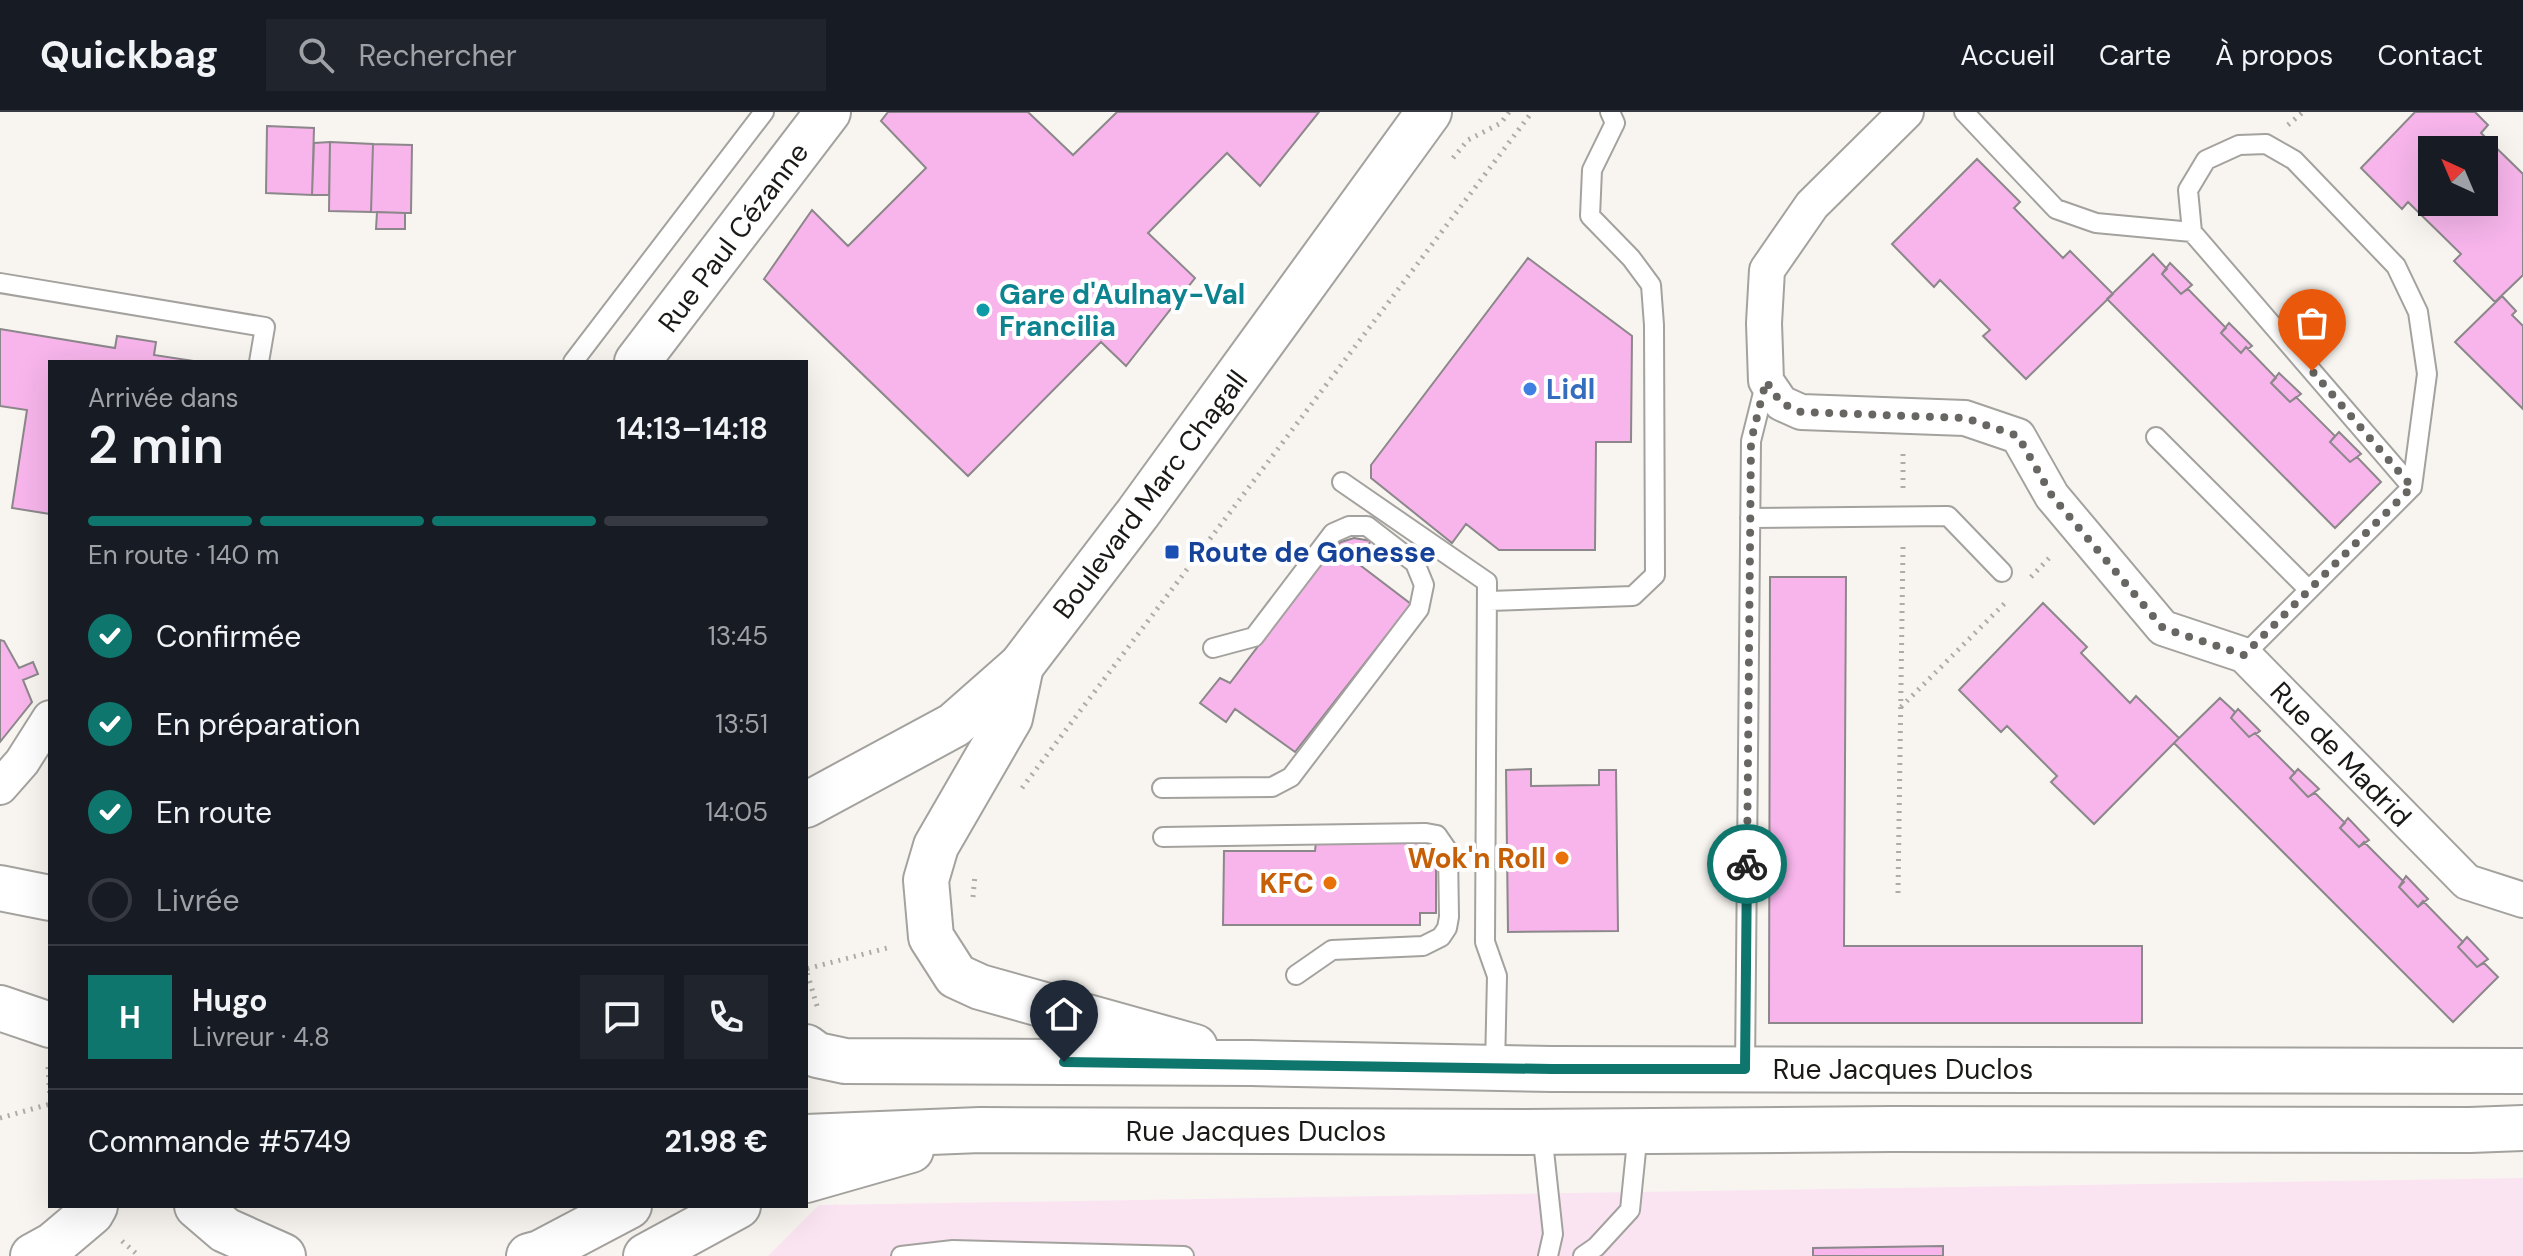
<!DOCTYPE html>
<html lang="fr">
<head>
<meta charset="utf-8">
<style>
	:root { --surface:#171b24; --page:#20242c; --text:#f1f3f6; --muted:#9ea1a6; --line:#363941; --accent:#0f766e }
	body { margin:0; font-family:"DM Sans",sans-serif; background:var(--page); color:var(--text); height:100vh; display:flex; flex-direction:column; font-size:30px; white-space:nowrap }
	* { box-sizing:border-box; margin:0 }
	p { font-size:26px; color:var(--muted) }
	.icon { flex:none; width:44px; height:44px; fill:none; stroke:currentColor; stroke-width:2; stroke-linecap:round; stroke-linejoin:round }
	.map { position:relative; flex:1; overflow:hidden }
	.details { position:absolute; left:48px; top:248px; width:760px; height:848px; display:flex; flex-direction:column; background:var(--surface); border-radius:0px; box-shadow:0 8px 32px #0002 }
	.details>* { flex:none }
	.needle { width:52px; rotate:316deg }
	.tools { position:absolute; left:2418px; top:24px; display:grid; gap:16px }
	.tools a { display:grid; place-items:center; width:80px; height:80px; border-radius:0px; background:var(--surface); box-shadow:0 8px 32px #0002; font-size:40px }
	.pin { position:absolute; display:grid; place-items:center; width:68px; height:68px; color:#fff; margin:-82px -34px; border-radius:50% 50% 50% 0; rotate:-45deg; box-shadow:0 0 8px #0007 }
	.pin .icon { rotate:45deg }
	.courier { position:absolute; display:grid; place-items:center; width:80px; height:80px; margin:-40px; border:6px solid #0f766e; border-radius:50%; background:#fff; color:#222; box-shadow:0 2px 10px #0007 }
	.head em { font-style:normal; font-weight:600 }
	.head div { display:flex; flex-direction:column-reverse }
	.head { display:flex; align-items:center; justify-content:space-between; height:136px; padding:0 40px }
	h1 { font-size:52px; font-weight:600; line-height:60px }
	.bar { display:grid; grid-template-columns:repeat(4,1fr); gap:12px 8px; align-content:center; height:96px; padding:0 40px }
	.bar i { height:10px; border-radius:6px; background:var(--line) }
	.bar .current { background:var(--accent) }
	.bar p { grid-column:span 4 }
	.line { display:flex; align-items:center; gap:20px; padding:0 40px; border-top:2px solid var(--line) }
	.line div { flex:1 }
	.round { display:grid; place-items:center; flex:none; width:84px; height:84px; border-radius:0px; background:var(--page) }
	ol { padding:0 40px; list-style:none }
	li { display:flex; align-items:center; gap:24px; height:88px }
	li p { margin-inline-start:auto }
	li .icon { padding:8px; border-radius:50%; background:var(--accent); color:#fff; stroke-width:4 }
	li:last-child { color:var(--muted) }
	li i { width:44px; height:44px; border:4px solid var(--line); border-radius:50% }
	header { display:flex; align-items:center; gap:48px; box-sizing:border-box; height:112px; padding:0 40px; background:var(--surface); border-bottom:2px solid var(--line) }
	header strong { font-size:38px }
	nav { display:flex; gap:44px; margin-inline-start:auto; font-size:28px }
	.search { width:560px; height:72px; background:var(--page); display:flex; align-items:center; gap:20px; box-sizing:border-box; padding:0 28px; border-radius:0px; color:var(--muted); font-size:30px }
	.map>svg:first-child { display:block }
	.industrial { fill:#fbe4f2 }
	.building { fill:#f7b5eb; stroke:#8b878a; stroke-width:2; fill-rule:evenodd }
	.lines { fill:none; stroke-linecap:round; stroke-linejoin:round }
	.lane-casing { stroke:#a4a29e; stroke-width:22 }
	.street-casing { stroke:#a4a29e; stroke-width:38 }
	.secondary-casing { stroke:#a4a29e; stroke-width:48 }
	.primary-casing { stroke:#a4a29e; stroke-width:48 }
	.path { stroke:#aeaca8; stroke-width:5; stroke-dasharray:2 6; stroke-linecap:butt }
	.lane { stroke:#fff; stroke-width:18 }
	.street { stroke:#fff; stroke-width:34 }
	.secondary { stroke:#fff; stroke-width:44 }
	.primary { stroke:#fff; stroke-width:44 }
	.done { stroke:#686663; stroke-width:8; stroke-dasharray:0 14.4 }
	.route { stroke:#0f766e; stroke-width:10 }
	.culture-dot { fill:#0f9aa8; stroke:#fff; stroke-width:3 }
	.shop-dot { fill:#3f7fe0; stroke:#fff; stroke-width:3 }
	.transit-dot { fill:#1a4fb4; stroke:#fff; stroke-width:3 }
	.food-dot { fill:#e8710a; stroke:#fff; stroke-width:3 }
	.labels { text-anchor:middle; stroke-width:8; stroke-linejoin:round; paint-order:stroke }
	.street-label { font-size:28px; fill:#1a1917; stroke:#fff }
	.culture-label { font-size:28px; font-weight:bold; fill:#0d838f; stroke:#fff; text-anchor:start }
	.shop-label { font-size:28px; font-weight:bold; fill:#366cbe; stroke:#fff; text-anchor:start }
	.transit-label { font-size:28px; font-weight:bold; fill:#164399; stroke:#fff; text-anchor:start }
	.food-label { font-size:28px; font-weight:bold; fill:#c56008; stroke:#fff; text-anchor:end }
</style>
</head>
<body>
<header>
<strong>Quickbag</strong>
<div class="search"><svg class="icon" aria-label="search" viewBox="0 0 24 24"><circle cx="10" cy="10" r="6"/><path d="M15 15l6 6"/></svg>Rechercher</div>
<nav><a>Accueil</a><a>Carte</a><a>À propos</a><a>Contact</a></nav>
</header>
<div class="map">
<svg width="2523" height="1144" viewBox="0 0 2523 1144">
	<rect width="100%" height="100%" fill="#f8f5f0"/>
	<path class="industrial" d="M2523 1066V1144H768L819 1093Z"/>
	<path class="building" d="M888 0H1028L1073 43 1117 0H1319L1260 74 1227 41 1148 121 1195 166 1126 254 1101 230 968 364 764 167 812 98 848 134 926 56 881 9Z
		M2415 0H2475L2488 13 2481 21 2523 62V163L2495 190 2454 149 2461 142 2408 90 2402 97 2361 56ZM2432 38H2484V90H2432Z
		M267 14 314 16 312 83 266 81Z
		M330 30 329 83H312L314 31Z
		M330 30 373 32 371 100 329 99Z
		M373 32 412 33 411 101 371 100Z
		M1977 47 2020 90 2014 96 2063 146 2070 139 2113 182 2026 267 1983 224 1990 218 1940 168 1934 175 1892 132Z
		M377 100 405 101V117H376Z
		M2153 142 2167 157 2162 162 2181 182 2188 177 2226 216 2221 221 2241 241 2246 235 2276 266 2271 271 2290 290 2296 285 2335 324 2330 330 2350 350 2357 345 2381 370 2335 416 2107 187Z
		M1528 146 1632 224 1631 330H1596L1595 438H1499L1466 412 1452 431 1371 366V353Z
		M2170 151 2192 173 2181 182 2162 162Z
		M2502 184 2516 199 2512 203 2523 214V297L2455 230Z
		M2229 211 2252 234 2248 237 2246 235 2241 241 2221 221Z
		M0 217 115 236 117 224 156 230 154 243 200 250H50V402L12 396 27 298 0 294Z
		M2279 261 2301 282 2290 290 2271 271Z
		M2339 320 2361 342 2350 350 2330 330Z
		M1354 426 1371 429 1356 450 1411 492 1295 640 1235 597 1226 610 1200 591 1220 566 1230 571 1333 436 1341 430Z
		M1770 465H1846L1844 834H2142V911H1769Z
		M2043 491 2087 535 2081 541 2130 591 2136 584 2179 626 2094 712 2051 670 2057 664 2007 614 2001 620 1959 578Z
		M0 528 4 529 19 556 33 550 38 562 23 568 32 590 0 630Z
		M2220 586 2235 600 2231 606 2249 625 2255 621 2295 661 2290 666 2308 685 2315 681 2345 711 2340 716 2359 735 2364 730 2404 770 2399 775 2418 795 2423 789 2463 830 2458 835 2477 855 2484 851 2498 865 2453 910 2174 631Z
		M2238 597 2260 619 2256 622 2255 621 2249 625 2231 606Z
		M1531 657V674L1599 673V658H1616L1618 819 1508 820 1506 658Z
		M2298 657 2319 677 2308 685 2290 666Z
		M2348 706 2369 728 2359 735 2340 716Z
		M1316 730H1421V741H1436V801H1420V813H1223L1224 739H1315Z
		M2406 764 2428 787 2418 795 2399 775Z
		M2467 825 2488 847 2477 855 2458 835Z
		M1943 1134V1144H1813V1136Z"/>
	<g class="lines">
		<defs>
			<path id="lane" d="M1964 0 2056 97 2096 111 2192 120 2412 375 2244 543
				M2192 120 2188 78 2206 48 2239 33 2266 32 2294 48 2396 154 2418 200 2427 262 2412 375
				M0 171 265 215 259 250
				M573 250 764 0
				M2156 325 2309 478
				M1342 370 1487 470 1485 830 1497 864 1495 955
				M1750 406 1948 404 2002 460
				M1489 489 1633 484 1655 463 1654 213 1651 173 1631 146 1590 104 1592 58 1615 11 1610 0
				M1162 676 1272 675 1291 665 1419 497 1424 473 1415 451 1367 414H1349L1333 421 1254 525 1213 536
				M1163 725 1426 721 1437 723 1448 739 1449 805 1447 816 1441 825 1423 834 1332 838 1296 863
				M1745 957 1751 329 1766 269
				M1542 1020 1553 1122 1548 1144
				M901 1144 953 1138 1184 1144
				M1583 1144 1596 1135 1630 1098 1638 1019"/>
			<path id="street" d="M1906 0 1812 93 1767 158 1764 211 1766 269 1781 291 1801 300 1965 306 2018 324 2052 384 2163 516 2244 543 2467 770 2523 788
				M0 675 22 650 50 606"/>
			<path id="secondary" d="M1021 554 1010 606 936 734 926 768 931 825 956 864 980 875 1195 935
				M806 935 817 943 845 949 1251 951 1552 957 2523 959
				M806 1025 980 1018 1524 1020 1891 1017 2470 1018 2523 1016
				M806 1068 911 1038
				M646 1144 738 1094"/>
			<path id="primary" d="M637 250 828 0
				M806 693 954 613 1021 554 1138 401 1429 0
				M0 776 50 786
				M0 896 50 913
				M197 1094 225 1118 283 1144
				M33 1144 53 1133 91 1101 95 1094
				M529 1144 540 1141 629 1094"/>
		</defs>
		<use href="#lane" class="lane-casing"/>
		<use href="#street" class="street-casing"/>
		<use href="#secondary" class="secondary-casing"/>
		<use href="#primary" class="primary-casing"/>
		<path class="path" d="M2288 13 2303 0
			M1453 46 1468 28 1501 11 1509 0
			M1903 376V342
			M2031 465 2052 443
			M1901 595 2007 489
			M1022 676 1532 0
			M1898 781 1903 434
			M973 785 975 763
			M817 894 806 857 891 835
			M48 955 50 987
			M0 1006 50 992
			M122 1129 139 1144"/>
		<use href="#lane" class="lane"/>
		<use href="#street" class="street"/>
		<use href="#secondary" class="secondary"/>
		<use href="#primary" class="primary"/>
	</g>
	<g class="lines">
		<path class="done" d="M1747 752 1751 329 1766 269 1781 291 1801 300 1965 306 2018 324 2052 384 2163 516 2244 543 2412 375 2312 259"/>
		<path class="route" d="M1064 950 1552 957H1745L1747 752"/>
	</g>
	<circle class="culture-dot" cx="983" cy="198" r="8"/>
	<circle class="shop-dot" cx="1530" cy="277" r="8"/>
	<rect class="transit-dot" x="1164" y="432" width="16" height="16" rx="4"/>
	<g class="food-dot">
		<circle cx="1562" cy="746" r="8"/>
		<circle cx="1330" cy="771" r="8"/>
	</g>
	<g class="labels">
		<g class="street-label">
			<text transform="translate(733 125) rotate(-53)" y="10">Rue Paul Cézanne</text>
			<text transform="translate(1150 382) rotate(-53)" y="10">Boulevard Marc Chagall</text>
			<text transform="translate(2341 642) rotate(46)" y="10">Rue de Madrid</text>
			<text x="1903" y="967">Rue Jacques Duclos</text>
			<text x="1256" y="1029">Rue Jacques Duclos</text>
		</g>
		<g class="culture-label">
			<text x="999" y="192">Gare d'Aulnay-Val<tspan x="999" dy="32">Francilia</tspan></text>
		</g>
		<g class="shop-label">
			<text x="1546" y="287">Lidl</text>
		</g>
		<g class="transit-label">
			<text x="1188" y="450">Route de Gonesse</text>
		</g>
		<g class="food-label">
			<text x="1546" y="756">Wok'n Roll</text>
			<text x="1314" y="781">KFC</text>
		</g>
	</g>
</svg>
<div class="tools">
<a><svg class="needle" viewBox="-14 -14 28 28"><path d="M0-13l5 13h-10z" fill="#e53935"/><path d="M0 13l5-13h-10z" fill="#9ea1a6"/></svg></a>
</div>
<div class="pin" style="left:2312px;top:259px;background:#ea580c"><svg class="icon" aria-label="bag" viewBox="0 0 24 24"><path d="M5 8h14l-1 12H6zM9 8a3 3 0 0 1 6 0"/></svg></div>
<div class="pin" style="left:1064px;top:950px;background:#1f2937"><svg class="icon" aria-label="home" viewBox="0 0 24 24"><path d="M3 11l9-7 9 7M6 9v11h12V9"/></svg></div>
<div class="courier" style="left:1747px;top:752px"><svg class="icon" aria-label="bike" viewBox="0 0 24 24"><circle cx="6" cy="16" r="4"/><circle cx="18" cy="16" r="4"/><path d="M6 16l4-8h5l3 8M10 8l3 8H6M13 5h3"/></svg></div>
<section class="details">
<div class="head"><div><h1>2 min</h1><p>Arrivée dans</p></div><em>14:13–14:18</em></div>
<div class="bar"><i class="current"></i><i class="current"></i><i class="current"></i><i></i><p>En route · 140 m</p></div>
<ol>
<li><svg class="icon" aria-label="check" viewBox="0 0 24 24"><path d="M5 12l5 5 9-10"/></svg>Confirmée<p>13:45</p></li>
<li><svg class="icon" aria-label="check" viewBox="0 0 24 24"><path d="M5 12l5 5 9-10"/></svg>En préparation<p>13:51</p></li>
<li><svg class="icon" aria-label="check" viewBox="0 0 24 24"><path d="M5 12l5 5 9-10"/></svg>En route<p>14:05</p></li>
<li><i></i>Livrée</li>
</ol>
<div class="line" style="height:144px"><b class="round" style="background:var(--accent);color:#fff">H</b><div><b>Hugo</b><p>Livreur · 4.8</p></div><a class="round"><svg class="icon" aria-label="chat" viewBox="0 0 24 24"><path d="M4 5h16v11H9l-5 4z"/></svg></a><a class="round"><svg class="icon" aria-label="phone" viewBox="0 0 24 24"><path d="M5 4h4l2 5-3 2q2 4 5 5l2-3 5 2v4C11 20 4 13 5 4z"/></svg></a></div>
<div class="line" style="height:104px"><div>Commande #5749</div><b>21.98 €</b></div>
</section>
</div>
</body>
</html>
